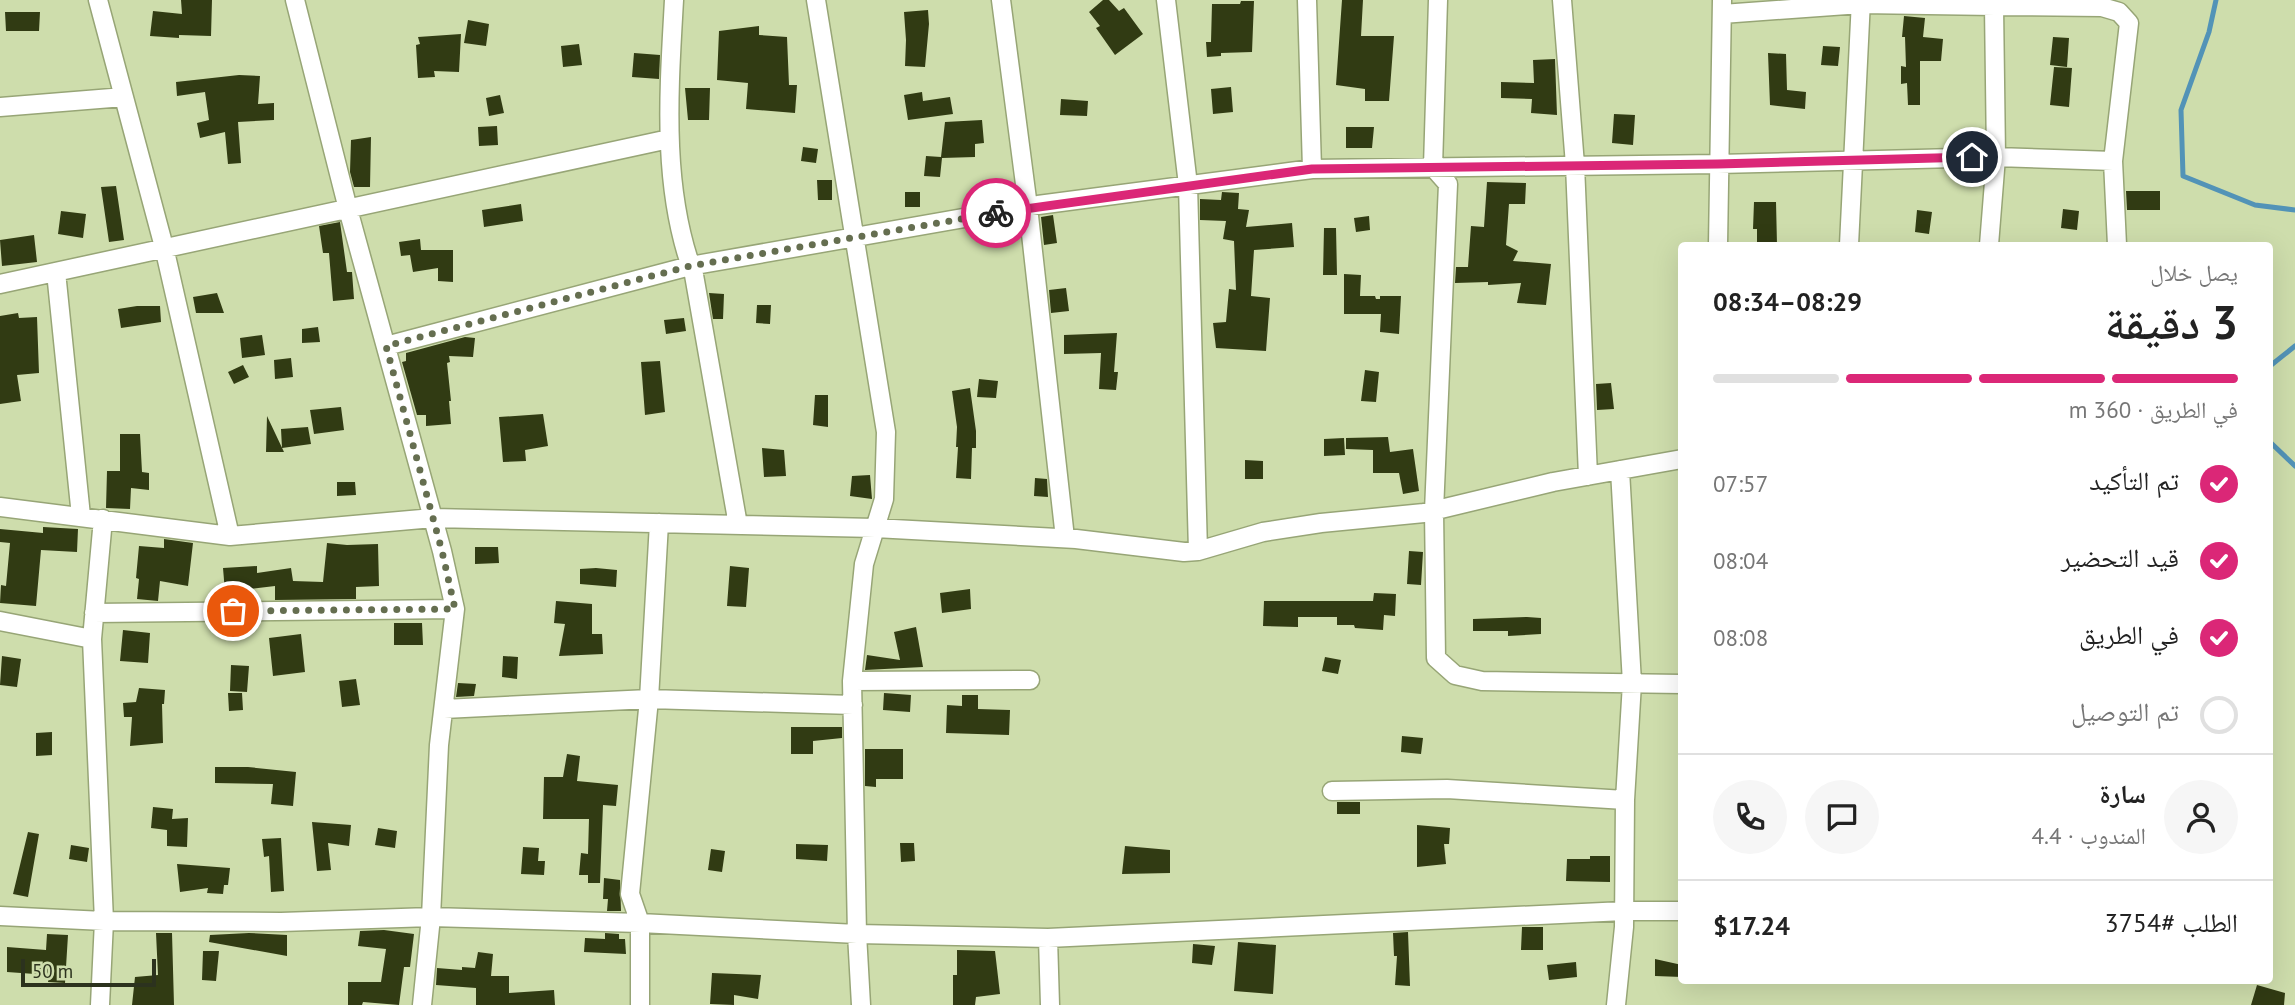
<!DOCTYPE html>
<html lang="ar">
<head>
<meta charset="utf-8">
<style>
	:root { --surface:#fff; --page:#f6f6f6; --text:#222; --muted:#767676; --line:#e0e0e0; --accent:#db2777 }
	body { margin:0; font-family:"PT Sans","Noto Naskh Arabic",sans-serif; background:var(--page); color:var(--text); direction:rtl; height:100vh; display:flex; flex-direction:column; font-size:26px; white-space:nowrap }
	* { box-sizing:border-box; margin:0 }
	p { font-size:23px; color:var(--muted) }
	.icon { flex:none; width:38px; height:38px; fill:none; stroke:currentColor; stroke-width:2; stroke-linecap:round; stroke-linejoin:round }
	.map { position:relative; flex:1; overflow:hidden; direction:ltr }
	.sheet { position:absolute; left:1678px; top:242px; width:595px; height:742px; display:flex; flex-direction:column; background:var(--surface); border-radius:7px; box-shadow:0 7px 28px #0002; direction:rtl }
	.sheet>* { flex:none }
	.scale { position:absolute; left:21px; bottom:18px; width:135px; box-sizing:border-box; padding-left:7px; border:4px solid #2c321e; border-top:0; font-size:19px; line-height:24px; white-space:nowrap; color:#2c321e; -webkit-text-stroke:5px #ceddac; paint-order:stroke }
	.pin { position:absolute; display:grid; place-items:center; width:60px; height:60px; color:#fff; margin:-30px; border:4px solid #fff; border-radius:50%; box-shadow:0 2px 7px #0007 }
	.courier { position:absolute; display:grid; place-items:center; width:70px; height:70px; margin:-35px; border:5px solid #db2777; border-radius:50%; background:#fff; color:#222; box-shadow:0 2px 9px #0007 }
	.headline em { font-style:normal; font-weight:600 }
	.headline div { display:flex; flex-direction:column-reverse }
	.headline { display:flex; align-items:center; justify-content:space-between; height:119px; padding:0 35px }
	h1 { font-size:46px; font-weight:600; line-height:52px }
	.bar { display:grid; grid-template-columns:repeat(4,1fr); gap:10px 7px; align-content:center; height:84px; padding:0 35px }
	.bar i { height:9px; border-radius:5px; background:var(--line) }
	.bar .active { background:var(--accent) }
	.bar p { grid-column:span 4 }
	.line { display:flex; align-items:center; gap:18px; padding:0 35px; border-top:2px solid var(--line) }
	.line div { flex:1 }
	.round { display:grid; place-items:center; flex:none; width:74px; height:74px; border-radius:37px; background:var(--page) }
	ol { padding:0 35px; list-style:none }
	li { display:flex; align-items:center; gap:21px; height:77px }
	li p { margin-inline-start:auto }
	li .icon { padding:7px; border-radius:50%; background:var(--accent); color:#fff; stroke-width:4 }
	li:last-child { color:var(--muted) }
	li i { width:38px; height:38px; border:4px solid var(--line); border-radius:50% }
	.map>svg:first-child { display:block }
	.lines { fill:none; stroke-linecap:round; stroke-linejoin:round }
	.stream { stroke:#5293b7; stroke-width:5 }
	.building { fill:#313b13 }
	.minor-casing { stroke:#97a576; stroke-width:21 }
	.minor { stroke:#fff; stroke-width:18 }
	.done { stroke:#656e50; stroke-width:7; stroke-dasharray:0 12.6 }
	.route { stroke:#db2777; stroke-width:9 }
</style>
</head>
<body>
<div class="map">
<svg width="2295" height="1005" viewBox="0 0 2295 1005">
	<rect width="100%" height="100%" fill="#ceddac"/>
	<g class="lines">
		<path class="stream" d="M2216 0 2209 32 2181 110 2183 176 2255 205 2295 210
			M2270 366 2295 346
			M2270 442 2295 466"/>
	</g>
	<path class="building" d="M181 0H212L211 36 179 35V38L150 36 153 11 182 14Z
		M1103 0H1109L1119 11 1124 8 1143 34 1115 55 1096 28 1100 26 1089 12Z
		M1342 0H1363L1361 36H1394L1389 101H1365V89L1336 85Z
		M1241 1H1254L1252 52 1221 53V56L1207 57 1206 42H1211L1212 4H1240Z
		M928 10 929 24 925 67 905 66 906 40 904 12Z
		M5 12H40L39 31H6Z
		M1904 16 1925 18 1923 37 1943 39 1941 61H1920V105H1908L1907 83 1901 84V66L1906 67 1905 37H1902Z
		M468 20 489 24 486 46 464 43Z
		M759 26V35L787 37 789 85H797L795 113 746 109 748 83 717 80 719 31Z
		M461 34 459 72 434 71 435 77 418 78 416 45 420 44 418 37Z
		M2053 37 2069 38 2067 67 2050 65Z
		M579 44 582 65 563 67 561 46Z
		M1823 46 1840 47 1838 66 1821 65Z
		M634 53 660 55 659 79 632 77Z
		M1768 53 1786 54 1787 90 1806 92 1805 109 1770 105Z
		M1555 59 1557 115 1531 113 1532 99 1501 98V82L1534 83 1533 60Z
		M2054 67 2072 68 2069 107 2050 105Z
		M239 75 260 76 258 104 274 103V120L238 122 241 163 228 164 225 132 200 138 197 123 209 120 205 92 177 96 176 82Z
		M1231 87 1233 112 1213 114 1211 89Z
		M685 88H710L709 120H688Z
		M922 92 923 101 950 97 953 114 908 120 904 95Z
		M500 95 504 113 489 116 486 98Z
		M1061 99 1088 101 1087 116 1060 115Z
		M1614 114 1635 115 1633 145 1612 143Z
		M982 120 984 143 975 144V157L942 158 940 177 924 176 926 156 941 157 945 122Z
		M497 126 498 145 479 146 478 127Z
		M1346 127H1374L1372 148H1346Z
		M371 137 370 187H354L350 172 351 140Z
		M803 147 818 149 816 163 801 161Z
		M817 180H832V200H818Z
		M1487 182 1526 183 1525 204H1509L1506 245 1518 251 1513 261 1551 264 1546 305 1517 303 1521 283 1488 285V282L1455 283 1456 267H1468L1471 226 1484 227Z
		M116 186 124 240 109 242 101 187Z
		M2126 191H2160V210H2127Z
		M905 192H920V207H905Z
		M1222 192 1239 193 1238 209 1249 210 1246 227 1292 223 1294 247 1254 250 1251 296 1270 298 1266 351 1216 348 1213 323 1226 322 1229 289 1236 290 1234 241 1223 239 1226 221 1200 220V199L1221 200Z
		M1754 202H1776L1777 245H1757V229H1753Z
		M521 204 523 221 484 227 482 210Z
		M2063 209 2079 211 2077 230 2061 228Z
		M1917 210 1932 212 1929 234 1915 232Z
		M61 211 86 214 83 238 58 234Z
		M1053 215 1057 243 1044 245 1041 217Z
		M1369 216 1370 230 1356 232 1354 218Z
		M340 222 347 272H352L354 299 333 301 329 253H323L319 226Z
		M1324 228H1336L1337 275H1323Z
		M34 235 37 262 2 266 0 240Z
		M420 239 421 250H453V282L438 281V268L413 272 410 255 401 256 399 242Z
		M1344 274 1361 275 1360 296H1375L1376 299H1380V296H1401L1399 334 1380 332 1381 314H1344Z
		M1066 288 1069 311 1051 313 1049 290Z
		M217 293 224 313H196L193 297Z
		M709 293 724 294 723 319H713Z
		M757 305H771L770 324 756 323Z
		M137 306H160L161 322 121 328 118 309Z
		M18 313 19 318 37 317 39 373 17 375 21 401 0 404V316Z
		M684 318 686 331 666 334 664 320Z
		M318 327 320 342 302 343V329Z
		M1117 333 1114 372H1118L1116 390 1099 389 1101 353 1064 354V335Z
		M262 335 265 355 242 358 240 338Z
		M465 337 475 338 473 357 449 356 450 362 447 363 451 401H449L451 424 426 426V415H417L402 362 406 361V353Z
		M291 358 293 377 275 379 274 360Z
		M660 361 665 412 645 415 641 362Z
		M243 365 249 377 234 384 228 372Z
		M1365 370 1379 372 1376 402 1361 401Z
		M979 379 998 381 996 398 977 397Z
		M1611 383 1614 409 1597 410 1596 384Z
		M970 388 976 431V448H972L971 479 956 478 958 447H956L957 427 952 391Z
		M815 395H828V427L813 425Z
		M341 407 344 430 314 434 310 410Z
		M543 414 548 446 525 450 526 461 503 462 499 417Z
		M267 416 284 452H266Z
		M308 427 311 444 282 448 281 429Z
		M120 434H140L142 472 149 473V490L131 488 130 509 106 508 107 471H120Z
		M1388 437 1390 452 1413 449 1419 491 1403 494 1399 473H1373V450L1346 449V438Z
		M1344 438 1345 455 1324 456V439Z
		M762 448 784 450 786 476 764 477Z
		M1245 460 1263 461V479H1245Z
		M870 475 872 499 850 496 852 476Z
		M1035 478 1047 479 1048 497 1034 496Z
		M337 482H355L356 495 337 496Z
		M43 527 78 529 77 552 41 550 36 606 0 603 1 585 6 586 10 543 0 542V529L43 533Z
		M164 539 193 543 188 586 160 581 158 601 137 599 139 579 136 578 139 546 164 548Z
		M327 543 347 545 378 544 379 586 356 587V599L275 600V586L225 592 223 568 257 566V573L291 568 293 581 323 582Z
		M475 547H498L499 563 475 564Z
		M1409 551 1423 552 1421 585 1407 584Z
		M730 566 749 568 746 607 727 606Z
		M596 568 617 570 616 587 580 584V569Z
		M970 589 971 609 942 613 940 593Z
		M1374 593 1396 594 1395 616 1384 615 1383 630 1355 628 1354 625H1337V617H1298V627L1263 626 1264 601H1373Z
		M556 601 592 604V634H602L603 654 559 656 565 624 554 623Z
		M1527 617 1541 618V634L1508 636V631H1473V619Z
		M394 623H422L423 645H394Z
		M916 627 923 667 865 670 867 655 900 660 894 632Z
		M123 630 150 633 148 663 120 661Z
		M301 634 305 672 273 676 269 638Z
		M2 656 21 659 17 687 0 685Z
		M503 656 518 657 517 679 502 677Z
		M1325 657 1341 660 1338 674 1322 671Z
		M231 665 249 666 247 692 230 691Z
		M356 679 360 705 342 707 339 681Z
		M458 683 476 684 474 696 456 697Z
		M139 688 165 690 164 704H162L163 743 130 746 132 717H124L123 703 136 702Z
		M228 693H242L243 710 229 711Z
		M884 693 911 695 910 712 883 710Z
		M962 695H978V709L1010 710 1009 735 946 733 947 705 962 706Z
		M791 727H842V738L813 741V754H791Z
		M52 732V755L36 756V733Z
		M1402 736 1423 738 1421 754 1401 752Z
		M865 749H903V779H876V787L865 786Z
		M567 754 580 756 577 781 618 785 616 806 603 805 600 883H588V875H579L581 853 588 854 589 819H543L544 777H563Z
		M215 767H248L296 772 293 806 271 804 273 784 215 783Z
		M1337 802H1360V814H1337Z
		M153 807 173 809 172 819 188 818 187 847 167 846V830L151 828Z
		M312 822 351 825 349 846 328 843 331 870 317 871Z
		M1417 825 1450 828 1449 844H1444L1446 864 1417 867Z
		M378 828 397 831 395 848 375 845Z
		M28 832 39 834 28 897 13 894Z
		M281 838 284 891 271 892 269 856 264 857 262 839Z
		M900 843H914L915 861 901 862Z
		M796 844 828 845 827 861 796 859Z
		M71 845 89 848 87 862 69 859Z
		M1125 846 1170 850V873L1122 874Z
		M523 847 539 848 538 861H545L544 875 521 874Z
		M711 849 725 851 722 872 708 870Z
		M1590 856H1610V882L1566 881 1567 859H1590Z
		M177 864 230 868 228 885H224L223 894 207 893 208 888 180 892Z
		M604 878 620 880 621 911H607L608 899H603Z
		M1522 927H1543V950H1521Z
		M384 930 414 934 410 967H404L399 1005 363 1002 362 1005H348V982H381L386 949 358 946 360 931Z
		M1408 932 1410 986 1395 985 1397 956H1394L1393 933Z
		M156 933H172L174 1005H132L135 977 158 975Z
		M249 933 287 935V956L209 942 210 935Z
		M605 933 619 934V939H625L626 954 584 952 585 938 605 939Z
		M47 934 68 935 65 983 48 982 49 975 7 972V947L46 950Z
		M1238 942 1276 945 1273 994 1234 991Z
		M1193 944 1215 946 1212 965 1192 963Z
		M957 950 995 951 1000 994 976 997 975 1005H953V975H957Z
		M203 951H219L216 981 202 980Z
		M478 952 493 954 491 976H509V993L554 990 555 1005H476V988L436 985 437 968 462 970V967L475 968Z
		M1655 959 1682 965V977L1655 976Z
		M1576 962 1577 977 1549 980 1547 965Z
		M712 973 761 975 758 999 734 995V1005L710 1004Z
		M2257 985 2285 993 2284 1005H2251Z"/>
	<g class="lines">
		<defs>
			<path id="minor" d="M98 0 164 247 230 536
				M295 0 348 209 442 551 455 609 439 745 431 917 422 1005
				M674 0C669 90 661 189 694 275L738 525
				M816 0 886 432 884 499 864 564 852 681 857 934 861 1005
				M1001 0 1028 207 1065 538
				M1166 0 1188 185 1198 551
				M1307 0 1312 169
				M1438 0 1433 167 1448 184 1434 511 1436 658 1455 675 1482 681 1682 684
				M1562 0 1575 165 1588 476
				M1994 6 2102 7 2119 12 2129 23 2113 161 2117 245
				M1722 14 1861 4 1994 6 1996 157 1989 245
				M0 107 124 97
				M1718 245 1722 0
				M1849 245 1861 0
				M56 272 81 516
				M0 284 669 139
				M386 346 690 266 1038 205 1312 169 1718 164 1996 157 2113 161
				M0 507 230 536 433 518 875 528 1076 539 1184 552 1198 551 1263 532 1321 523 1424 513 1553 482 1682 459
				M94 613 455 609
				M0 621 92 639
				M852 681 1030 680
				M444 709 649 699 853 705
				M1332 791 1447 789 1625 800
				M0 916 104 921 281 922 431 917 640 923 857 934 1048 938 1624 911H1682
				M1048 938 1050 1005
				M100 1005 104 921 92 639 103 519
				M640 1005V923L630 894 649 699 659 523
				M1616 1005 1624 927 1625 800 1632 683 1620 470"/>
		</defs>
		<use href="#minor" class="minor-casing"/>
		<use href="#minor" class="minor"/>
	</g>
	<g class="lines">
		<path class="done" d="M233 611 455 609 442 551 386 346 690 266 996 213"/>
		<path class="route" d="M996 213 1312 169 1718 164 1972 157"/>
	</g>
</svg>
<div class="scale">50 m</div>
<div class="pin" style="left:233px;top:611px;background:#ea580c"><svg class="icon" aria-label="bag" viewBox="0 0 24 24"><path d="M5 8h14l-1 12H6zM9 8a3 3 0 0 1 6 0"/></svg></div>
<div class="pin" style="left:1972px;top:157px;background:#1f2937"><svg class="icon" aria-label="home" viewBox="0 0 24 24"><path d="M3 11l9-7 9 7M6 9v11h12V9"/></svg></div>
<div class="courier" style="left:996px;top:213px"><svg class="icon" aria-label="bike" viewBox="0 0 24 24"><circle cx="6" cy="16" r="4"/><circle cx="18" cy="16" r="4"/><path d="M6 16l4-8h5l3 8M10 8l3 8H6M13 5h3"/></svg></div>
<section class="sheet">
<div class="headline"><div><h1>3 دقيقة</h1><p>يصل خلال</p></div><em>08:29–08:34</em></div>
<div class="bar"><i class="active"></i><i class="active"></i><i class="active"></i><i></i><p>في الطريق · 360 m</p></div>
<ol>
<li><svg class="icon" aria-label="check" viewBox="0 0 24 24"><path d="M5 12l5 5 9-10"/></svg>تم التأكيد<p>07:57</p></li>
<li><svg class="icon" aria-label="check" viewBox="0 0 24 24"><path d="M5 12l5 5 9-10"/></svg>قيد التحضير<p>08:04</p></li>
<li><svg class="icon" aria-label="check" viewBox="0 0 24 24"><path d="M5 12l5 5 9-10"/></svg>في الطريق<p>08:08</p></li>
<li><i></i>تم التوصيل</li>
</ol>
<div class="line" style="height:126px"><a class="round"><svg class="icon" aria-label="person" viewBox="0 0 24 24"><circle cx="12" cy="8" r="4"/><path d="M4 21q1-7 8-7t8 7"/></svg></a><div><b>سارة</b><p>المندوب · 4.4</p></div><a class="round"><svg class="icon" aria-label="chat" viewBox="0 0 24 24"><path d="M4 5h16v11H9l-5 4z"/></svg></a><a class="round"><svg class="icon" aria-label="phone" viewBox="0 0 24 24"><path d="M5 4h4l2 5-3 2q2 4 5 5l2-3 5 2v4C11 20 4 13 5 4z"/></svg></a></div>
<div class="line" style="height:91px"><div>الطلب #3754</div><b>$17.24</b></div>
</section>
</div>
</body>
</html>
